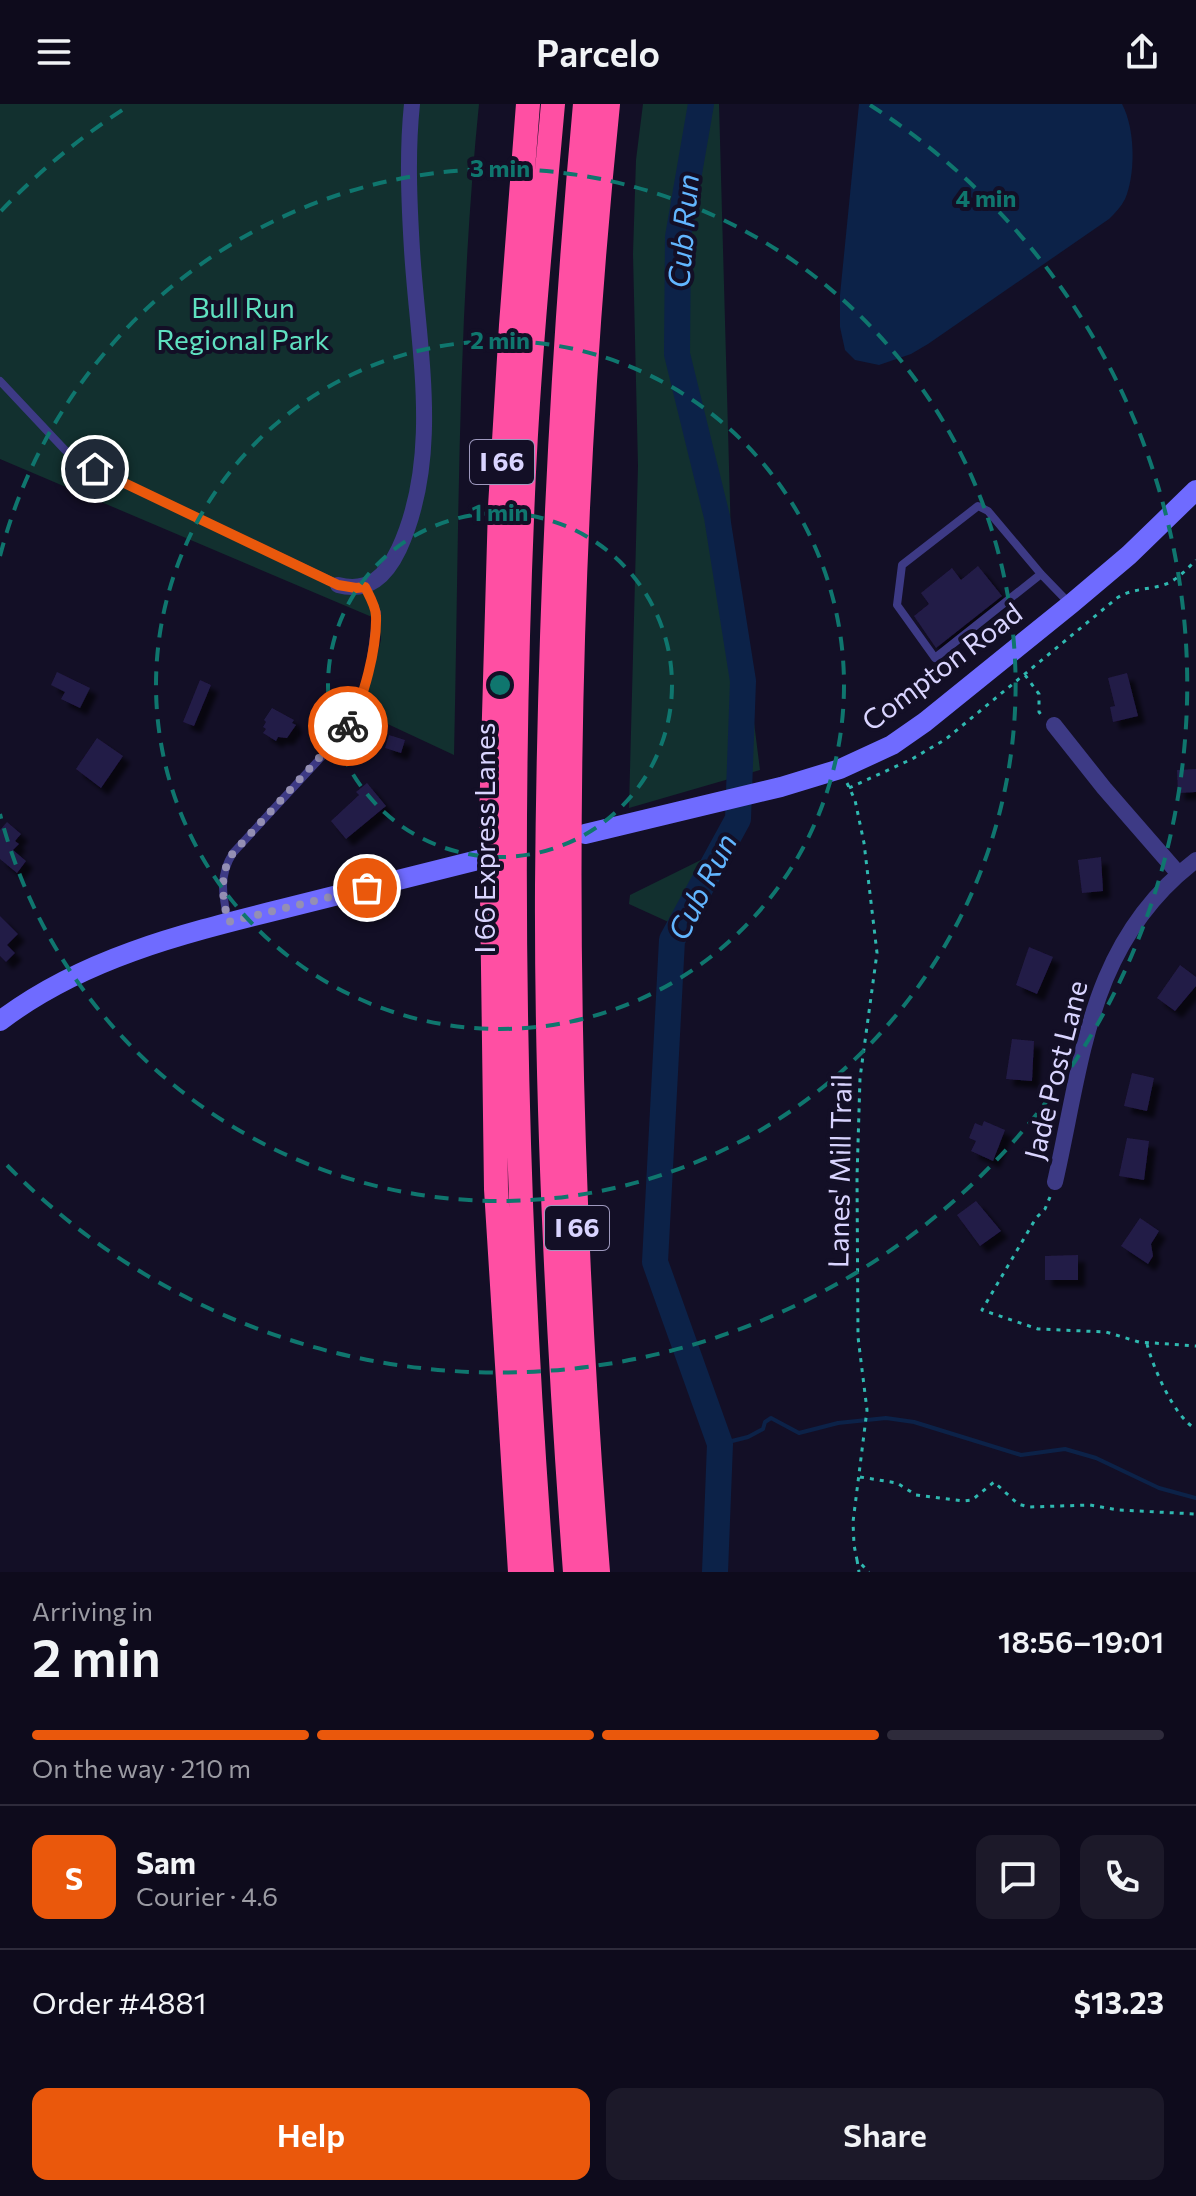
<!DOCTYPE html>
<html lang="en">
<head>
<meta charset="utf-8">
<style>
	:root { --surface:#0e0b1c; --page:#1c1929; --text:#f1f3f6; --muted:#9b9ba3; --line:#2e2b3b; --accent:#ea580c }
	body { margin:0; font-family:Commissioner,sans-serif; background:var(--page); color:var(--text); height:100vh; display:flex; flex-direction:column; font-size:30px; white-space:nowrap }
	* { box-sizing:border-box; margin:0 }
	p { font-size:26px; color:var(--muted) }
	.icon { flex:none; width:44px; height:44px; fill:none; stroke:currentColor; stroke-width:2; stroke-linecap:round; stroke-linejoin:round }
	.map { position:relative; height:1468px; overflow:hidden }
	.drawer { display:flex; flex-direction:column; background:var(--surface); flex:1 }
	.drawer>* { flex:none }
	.pin { position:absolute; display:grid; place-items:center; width:68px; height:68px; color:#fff; margin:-34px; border:4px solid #fff; border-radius:50%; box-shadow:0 2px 8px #0007 }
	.courier { position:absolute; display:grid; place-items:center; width:80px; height:80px; margin:-40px; border:6px solid #ea580c; border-radius:50%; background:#fff; color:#222; box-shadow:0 2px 10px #0007 }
	.head em { font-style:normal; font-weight:600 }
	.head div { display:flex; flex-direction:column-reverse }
	.head { display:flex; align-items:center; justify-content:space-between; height:136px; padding:0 32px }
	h1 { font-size:52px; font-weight:600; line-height:60px }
	.bar { display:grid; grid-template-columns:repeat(4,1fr); gap:12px 8px; align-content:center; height:96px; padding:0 32px }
	.bar i { height:10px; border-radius:6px; background:var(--line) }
	.bar .current { background:var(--accent) }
	.bar p { grid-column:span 4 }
	.line { display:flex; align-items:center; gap:20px; padding:0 32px; border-top:2px solid var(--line) }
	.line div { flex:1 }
	.round { display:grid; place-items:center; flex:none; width:84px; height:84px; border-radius:16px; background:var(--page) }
	.cta { display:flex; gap:16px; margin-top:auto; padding:16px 32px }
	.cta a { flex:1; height:92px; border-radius:16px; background:var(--accent); color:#fff; font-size:32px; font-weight:600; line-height:92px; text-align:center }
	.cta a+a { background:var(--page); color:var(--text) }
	header { display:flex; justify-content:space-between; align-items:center; height:104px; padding:0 32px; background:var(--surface); font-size:36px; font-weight:600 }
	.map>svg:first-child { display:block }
	.green { fill:#12302f }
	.water { fill:#0c2248 }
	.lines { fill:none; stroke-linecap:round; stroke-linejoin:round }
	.stream { stroke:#0c2248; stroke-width:4 }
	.river { stroke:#0c2248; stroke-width:26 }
	.building { fill:#241b47; filter:url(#shadow) }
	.path { stroke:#2fb8b0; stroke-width:3; stroke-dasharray:4 6; stroke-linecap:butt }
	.lane { stroke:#3d3a85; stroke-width:8 }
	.street { stroke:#3d3a85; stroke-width:16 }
	.secondary { stroke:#6f6bff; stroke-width:20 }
	.highway { stroke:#ff4fa3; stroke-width:24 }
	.done { stroke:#948fb3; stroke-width:8; stroke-dasharray:0 14.4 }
	.route { stroke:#ea580c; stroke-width:10 }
	.ring { fill:none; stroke:#0f766e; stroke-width:4; stroke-dasharray:14 10 }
	.labels { text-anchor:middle; stroke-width:8; stroke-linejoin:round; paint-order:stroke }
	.shield { fill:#130f26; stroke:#9e99be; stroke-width:2 }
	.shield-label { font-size:26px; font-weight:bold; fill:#d9d4ff }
	.park-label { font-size:28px; fill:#5fe0c0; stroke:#130f26 }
	.street-label { font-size:28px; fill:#d9d4ff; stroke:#130f26 }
	.water-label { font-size:30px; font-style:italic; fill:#62b6ff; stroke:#130f26 }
	.centre { fill:#0f766e; stroke:#130f26; stroke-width:4 }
	.ring-label { font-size:24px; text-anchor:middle; font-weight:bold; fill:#0f766e; stroke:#130f26; stroke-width:8; stroke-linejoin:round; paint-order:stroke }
</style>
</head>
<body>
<header><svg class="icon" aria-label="menu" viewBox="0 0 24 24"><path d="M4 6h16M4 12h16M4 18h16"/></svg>Parcelo<svg class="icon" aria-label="share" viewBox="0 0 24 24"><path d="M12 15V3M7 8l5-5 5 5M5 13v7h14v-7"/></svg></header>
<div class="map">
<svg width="1196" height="1468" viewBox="0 0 1196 1468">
	<defs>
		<filter id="shadow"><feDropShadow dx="7" dy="7" stdDeviation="2" flood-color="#0009"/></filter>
	</defs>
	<rect width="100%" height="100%" fill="#130f26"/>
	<path class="green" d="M0 0H479C457 216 459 434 454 651L362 608 381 536 379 516 0 355Z
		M643 0H719L731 435 760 666 629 704 638 362 633 150 636 56Z
		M715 749 686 826 629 800 630 791Z"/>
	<path class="water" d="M859 0H1122C1135 24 1136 69 1125 95 1121 103 1115 109 1109 115L928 240 911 250 879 261 855 256 845 246 840 223V191Z"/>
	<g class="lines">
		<path class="stream" d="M720 1340 748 1333 763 1325 765 1318 771 1314 799 1329 838 1319 886 1314 914 1318 1021 1351 1065 1345 1096 1354 1159 1384 1196 1394"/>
		<path class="river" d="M701 0 678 133 677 250 717 413 743 577 738 715 672 836 655 1158 720 1340 715 1468"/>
	</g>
	<path class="building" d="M978 462 1002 492 936 544 914 512 929 500 921 489 952 464 961 476Z
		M57 568 90 584 80 604 61 595 65 588 51 581Z
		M1127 569 1138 612 1113 618 1110 603 1115 602 1108 574Z
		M200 576 211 581 194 622 183 618Z
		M272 604 294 616 292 619 296 621 287 634 278 633 276 637 263 629 266 625 263 623 266 618 264 616Z
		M389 631 405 636 401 649 385 644Z
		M97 634 123 652 101 684 76 665Z
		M1196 665V688L1178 689 1177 666Z
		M367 679 386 702 346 735 331 717 359 691 356 688Z
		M7 718 21 730 15 737 19 740 13 746 26 757 17 769 0 755V726Z
		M1101 753 1103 787 1082 789 1078 756Z
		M0 812 18 830 7 841 15 849 6 858 0 852Z
		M1029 843 1053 853 1037 890 1016 881Z
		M1180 861 1196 873V882L1175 907 1157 894Z
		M1012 935 1034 937 1032 977 1006 975Z
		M1132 969 1154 974 1147 1007 1124 1002Z
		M984 1017 1005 1026 993 1057 971 1047 976 1037 969 1034 975 1019 982 1022Z
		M1127 1034 1149 1037 1144 1076 1119 1072Z
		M976 1097 1001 1127 980 1142 957 1111Z
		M1140 1114 1159 1127 1151 1140 1153 1152 1148 1160 1121 1142Z
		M1078 1151V1176H1045V1152Z"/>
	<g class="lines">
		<path class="path" d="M1025 571 1039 590V608L1043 613
			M847 679 855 696 864 739 877 849 860 974 857 1073 858 1233 867 1306 853 1418 854 1441 857 1456 869 1468
			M849 684 912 655 946 635 1117 494C1132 484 1150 486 1166 480 1178 475 1187 465 1196 456
			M1050 1093 1045 1105 1036 1114 982 1206 1038 1225 1106 1228 1139 1238 1196 1242
			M1147 1240C1153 1264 1175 1314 1196 1325
			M860 1373 897 1379 916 1391 963 1397 972 1396 994 1378 1018 1400 1029 1403 1090 1401 1118 1406 1196 1410
			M857 1456 859 1468"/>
		<path class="lane" d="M0 277 65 346 87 362 338 480
			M1041 470 935 554 897 501 902 461 978 402 988 407 1041 470 1070 500
			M228 818C223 793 218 772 233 749L327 647 349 621 357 607 370 563 377 509 365 483"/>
		<path class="street" d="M338 481C369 489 386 472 399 445 442 351 418 245 412 146 409 97 407 48 412 0
			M1054 621 1104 684 1178 769
			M1055 1078C1083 956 1088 838 1196 756"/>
		<path class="secondary" d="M585 730 781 683 840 665 892 641 925 618 1071 500 1129 451 1196 386
			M0 917C83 854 182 830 282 805 347 789 412 772 478 756"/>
		<path class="highway" d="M520 1468 496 1085 491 716 500 403 511 221 528 0
			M542 1468C514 1102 507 735 524 368 530 245 542 123 553 0
			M575 1468C558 1240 546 1011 547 782 549 521 561 260 585 0
			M598 1468C559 980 558 487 608 0"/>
	</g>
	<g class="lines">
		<path class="done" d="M348 622 233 749C218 772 223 793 228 818L367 784"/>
		<path class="route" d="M95 365 338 481 356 484 365 483C369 491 376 503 376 512 377 543 364 596 348 622"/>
	</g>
	<g class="ring">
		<circle cx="500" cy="581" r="172"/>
		<circle cx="500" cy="581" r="344"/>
		<path d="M0 452A516 516 0 1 1 0 710"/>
		<path d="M1 107A688 688 0 0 1 130 1M870 1A688 688 0 1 1 1 1055"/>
	</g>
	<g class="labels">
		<g class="shield">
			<rect x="470" y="336" width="64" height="44" rx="6"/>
			<rect x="545" y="1102" width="64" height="44" rx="6"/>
		</g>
		<g class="shield-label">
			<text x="502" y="367">I 66</text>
			<text x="577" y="1133">I 66</text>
		</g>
		<g class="park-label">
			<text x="243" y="214">Bull Run<tspan x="243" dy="32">Regional Park</tspan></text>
		</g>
		<g class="street-label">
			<text transform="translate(942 563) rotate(-37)" y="10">Compton Road</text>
			<text transform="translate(485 734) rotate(-90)" y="10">I 66 Express Lanes</text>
			<text transform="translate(1056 966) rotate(-76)" y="10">Jade Post Lane</text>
			<text transform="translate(840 1067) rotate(-89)" y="10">Lanes' Mill Trail</text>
		</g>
		<g class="water-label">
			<text transform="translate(684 127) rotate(-85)" y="10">Cub Run</text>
			<text transform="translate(703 783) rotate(-63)" y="10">Cub Run</text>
		</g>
	</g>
	<circle cx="500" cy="581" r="12" class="centre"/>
	<g class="ring-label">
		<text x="500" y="73">3 min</text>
		<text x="986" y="103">4 min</text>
		<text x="500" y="245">2 min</text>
		<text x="500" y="417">1 min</text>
	</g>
</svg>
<div class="pin" style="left:367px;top:784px;background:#ea580c"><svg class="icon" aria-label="bag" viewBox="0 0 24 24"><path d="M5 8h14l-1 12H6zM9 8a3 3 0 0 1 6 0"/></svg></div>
<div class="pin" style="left:95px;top:365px;background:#1f2937"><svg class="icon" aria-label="home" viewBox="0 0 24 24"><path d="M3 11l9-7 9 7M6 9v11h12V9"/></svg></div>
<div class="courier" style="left:348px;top:622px"><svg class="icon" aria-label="bike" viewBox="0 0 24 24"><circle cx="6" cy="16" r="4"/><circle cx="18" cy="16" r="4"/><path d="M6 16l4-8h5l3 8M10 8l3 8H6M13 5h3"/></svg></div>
</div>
<section class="drawer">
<div class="head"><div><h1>2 min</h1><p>Arriving in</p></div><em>18:56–19:01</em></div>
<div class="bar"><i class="current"></i><i class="current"></i><i class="current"></i><i></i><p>On the way · 210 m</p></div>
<div class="line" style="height:144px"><b class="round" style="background:var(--accent);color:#fff">S</b><div><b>Sam</b><p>Courier · 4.6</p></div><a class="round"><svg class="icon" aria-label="chat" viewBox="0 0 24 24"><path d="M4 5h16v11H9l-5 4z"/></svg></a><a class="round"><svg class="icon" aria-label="phone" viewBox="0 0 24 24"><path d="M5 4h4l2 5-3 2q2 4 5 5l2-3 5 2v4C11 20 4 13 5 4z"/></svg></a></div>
<div class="line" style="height:104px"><div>Order #4881</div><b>$13.23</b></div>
<div class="cta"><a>Help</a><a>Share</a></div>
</section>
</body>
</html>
